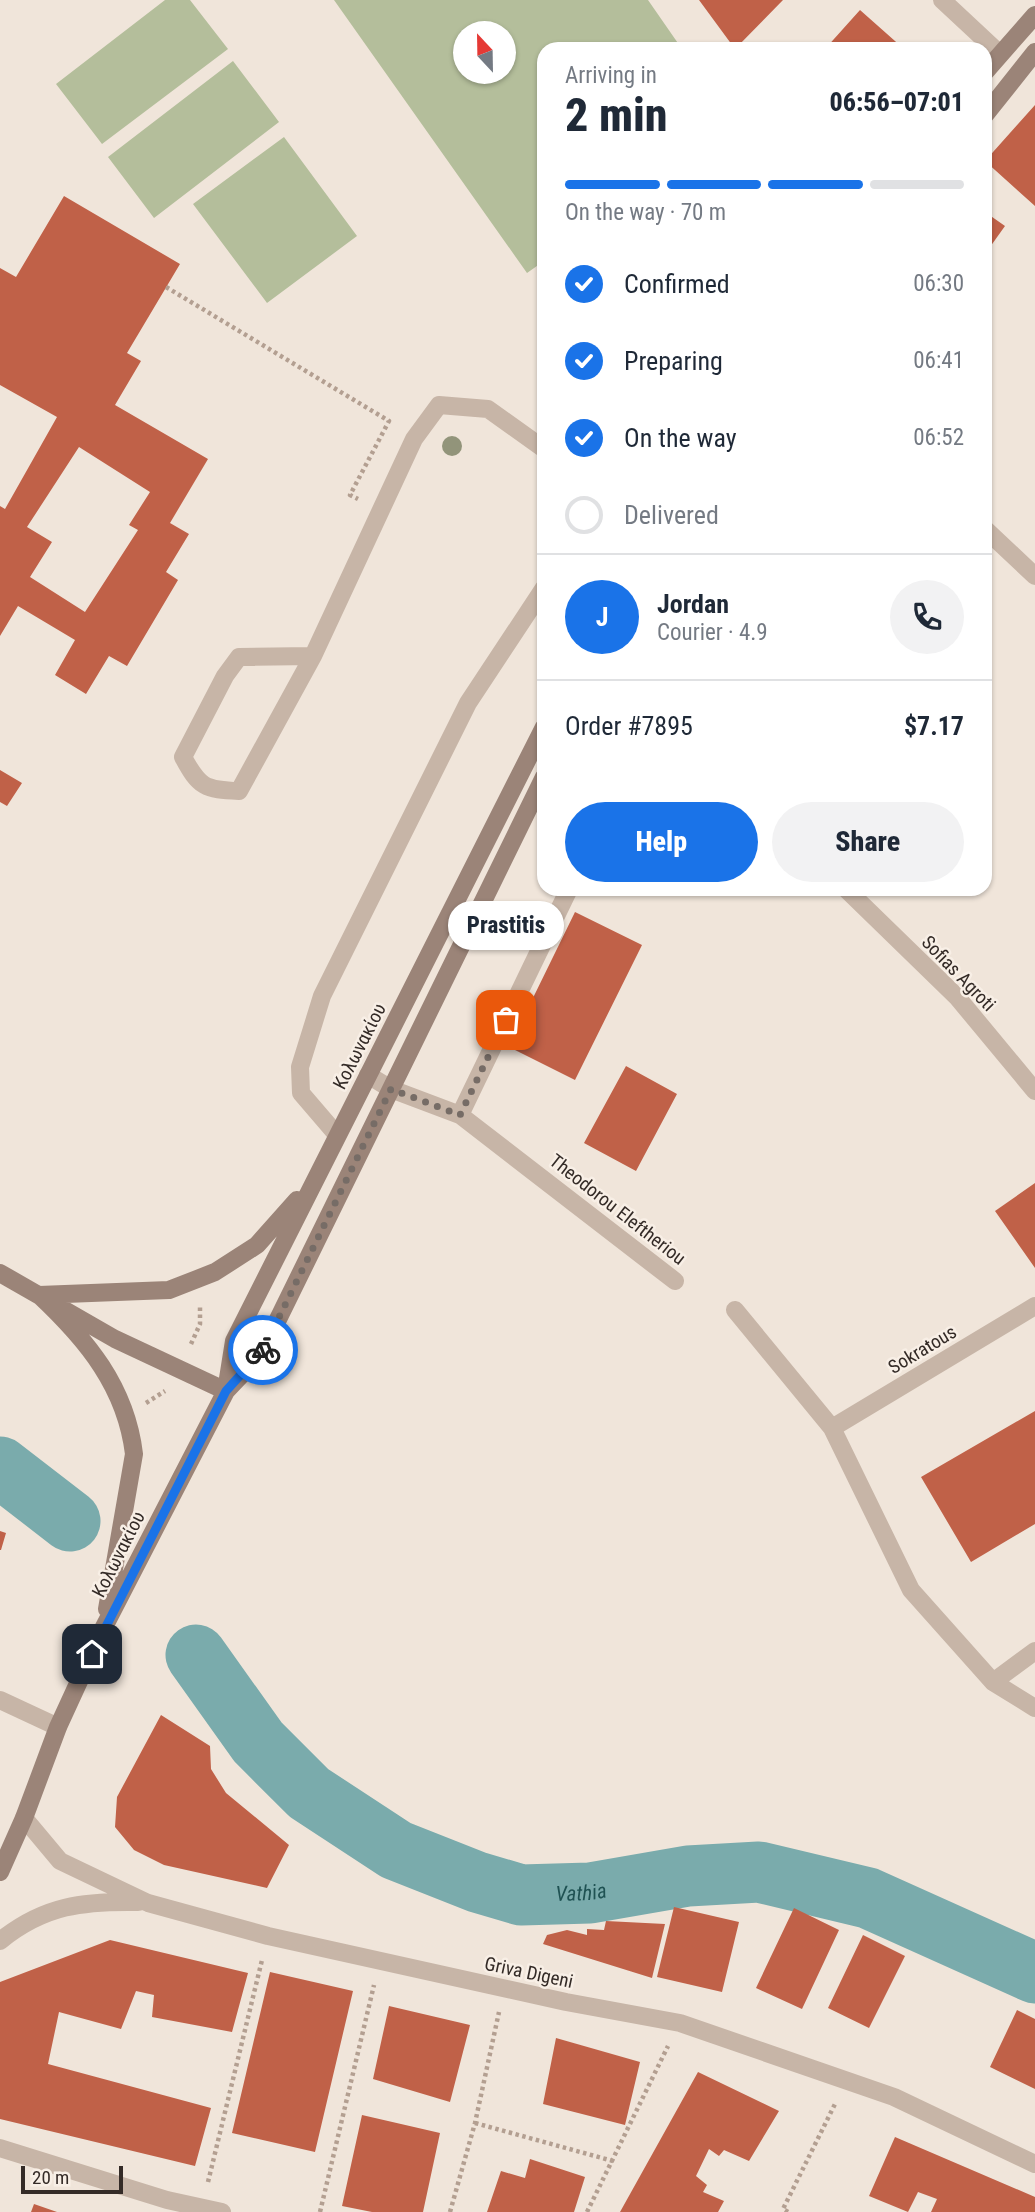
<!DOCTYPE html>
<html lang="en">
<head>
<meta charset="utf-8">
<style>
	:root { --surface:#fff; --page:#f2f2f3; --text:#1f2937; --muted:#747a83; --line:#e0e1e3; --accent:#1a73e8 }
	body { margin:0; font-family:"Roboto Condensed",sans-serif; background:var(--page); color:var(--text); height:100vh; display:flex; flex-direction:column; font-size:26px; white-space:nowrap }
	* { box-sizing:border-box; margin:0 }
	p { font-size:23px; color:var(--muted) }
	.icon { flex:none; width:38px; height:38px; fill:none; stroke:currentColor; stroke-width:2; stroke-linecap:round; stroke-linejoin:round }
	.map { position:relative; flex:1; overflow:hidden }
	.side { position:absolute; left:537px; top:42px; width:455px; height:854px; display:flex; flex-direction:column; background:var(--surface); border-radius:21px; box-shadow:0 2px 5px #0004 }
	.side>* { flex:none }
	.needle { width:46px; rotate:338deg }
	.fabs { position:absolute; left:453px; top:21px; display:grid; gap:14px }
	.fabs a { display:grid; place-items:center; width:63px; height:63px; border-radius:50%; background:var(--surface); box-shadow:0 2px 5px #0004; font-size:35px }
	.scale { position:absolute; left:21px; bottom:18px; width:102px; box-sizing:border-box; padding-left:7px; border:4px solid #342b27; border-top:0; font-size:19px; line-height:24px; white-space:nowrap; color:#342b27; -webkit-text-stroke:5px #f8efe6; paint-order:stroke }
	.pin { position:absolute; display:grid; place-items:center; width:60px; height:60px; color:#fff; margin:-30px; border-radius:14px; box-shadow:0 4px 10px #0006 }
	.courier { position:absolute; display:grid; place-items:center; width:70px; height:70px; margin:-35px; border:5px solid #1a73e8; border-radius:50%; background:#fff; color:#222; box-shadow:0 2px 9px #0007 }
	.bubble { position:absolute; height:49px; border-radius:24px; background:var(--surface); box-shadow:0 2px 5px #0004; font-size:23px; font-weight:800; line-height:49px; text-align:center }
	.summary em { font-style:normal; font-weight:800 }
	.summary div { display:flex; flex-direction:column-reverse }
	.summary { display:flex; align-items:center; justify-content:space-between; height:119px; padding:0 28px }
	h1 { font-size:46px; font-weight:800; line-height:52px }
	.bar { display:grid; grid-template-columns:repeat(4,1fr); gap:10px 7px; align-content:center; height:84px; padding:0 28px }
	.bar i { height:9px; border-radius:5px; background:var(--line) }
	.bar .current { background:var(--accent) }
	.bar p { grid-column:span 4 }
	.line { display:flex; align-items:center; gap:18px; padding:0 28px; border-top:2px solid var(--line) }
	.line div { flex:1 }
	.round { display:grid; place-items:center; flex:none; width:74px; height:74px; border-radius:37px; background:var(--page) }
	ol { padding:0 28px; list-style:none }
	li { display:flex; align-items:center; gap:21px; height:77px }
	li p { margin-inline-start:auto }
	li .icon { padding:7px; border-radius:50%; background:var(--accent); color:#fff; stroke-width:4 }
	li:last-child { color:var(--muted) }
	li i { width:38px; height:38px; border:4px solid var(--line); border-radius:50% }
	.button { display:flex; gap:14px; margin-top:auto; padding:14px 28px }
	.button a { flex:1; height:80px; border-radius:42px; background:var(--accent); color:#fff; font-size:28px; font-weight:800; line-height:80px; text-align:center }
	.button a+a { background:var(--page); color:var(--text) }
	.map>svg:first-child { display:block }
	.green { fill:#b4be9b; fill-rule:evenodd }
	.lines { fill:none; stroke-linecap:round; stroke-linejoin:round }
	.river { stroke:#7aabac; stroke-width:61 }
	.building { fill:#c06148; fill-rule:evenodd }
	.path { stroke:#b39f91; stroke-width:4.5; stroke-dasharray:3.5 3.5; stroke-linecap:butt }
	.service { stroke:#c7b5a7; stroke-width:18 }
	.minor { stroke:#c7b5a7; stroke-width:18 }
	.tertiary { stroke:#c7b5a7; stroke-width:18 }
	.secondary { stroke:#9b8478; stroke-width:18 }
	.tree { fill:#92947a }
	.done { stroke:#766c66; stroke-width:7; stroke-dasharray:0 12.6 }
	.route { stroke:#1a73e8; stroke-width:9 }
	.labels { text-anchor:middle; stroke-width:5; stroke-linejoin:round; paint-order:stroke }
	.street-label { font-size:19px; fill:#342b27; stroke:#f8efe6 }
	.water-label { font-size:21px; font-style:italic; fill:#1f5253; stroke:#f8efe6 }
</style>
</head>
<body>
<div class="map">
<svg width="1035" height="2212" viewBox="0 0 1035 2212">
	<rect width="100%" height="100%" fill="#f0e5da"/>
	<path class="green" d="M165 0H190L228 49 102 144 56 84Z
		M334 0H648L682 49H544V261L527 273ZM504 33V72H466V33Z
		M233 61 279 122 154 218 108 157Z
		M284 137 357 236 267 303 193 204Z"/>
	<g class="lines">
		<g class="river">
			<path d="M0 1467 70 1521"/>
			<path id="s1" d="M196 1655 258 1742 309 1793 396 1850 477 1882 521 1895 590 1893 688 1876 759 1872 868 1898 1035 1973"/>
		</g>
	</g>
	<path class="building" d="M699 0H783L735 49Z
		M860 10 904 49H825Z
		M1035 105V206L985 161Z
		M64 196 180 264 127 353 141 361 115 405 208 459 170 523 189 534 166 572 178 580 127 666 109 656 86 694 55 675 75 640 18 606 0 636V506L5 509 57 417 0 385V268L16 277ZM79 447 150 492 129 525 138 530 85 612 30 577 52 542 27 527Z
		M985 212 1005 226 985 254Z
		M0 770 22 783 7 806 0 802Z
		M575 912 642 945 575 1080 509 1047Z
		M626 1066 677 1094 636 1171 584 1143Z
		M1035 1183V1268L995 1211Z
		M1035 1411V1524L971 1562 921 1477Z
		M0 1531 6 1533 1 1550H0Z
		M161 1715 210 1746 211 1769 226 1793 289 1845 267 1888 164 1865 134 1850 115 1827 117 1797Z
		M674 1907 739 1922 722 1992 657 1977Z
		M794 1908 839 1930 802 2009 756 1988Z
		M606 1921 665 1924 652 1978 543 1944 547 1935 567 1930 587 1935V1929L604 1930Z
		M863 1935 905 1956 869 2028 828 2008Z
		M110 1940 248 1973 232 2032 152 2017 154 1995 136 1991 121 2029 59 2012 48 2064 211 2108 195 2166 0 2119V1982Z
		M270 1972 353 1991 315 2152 232 2133Z
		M389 2006 470 2025 450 2102 373 2079Z
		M1017 2010 1035 2019V2089L990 2067Z
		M556 2038 640 2062 625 2125 543 2104Z
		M698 2072 779 2111 749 2161 724 2150 719 2156 709 2149 696 2176 707 2185 703 2192 724 2201 718 2212H620Z
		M362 2115 440 2133 423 2212H372L342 2206Z
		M895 2137 1035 2197V2212H931L937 2199 918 2192 908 2212 869 2196Z
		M530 2159 585 2177 574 2212H487L501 2171 525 2178Z
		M34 2204 57 2212H31Z"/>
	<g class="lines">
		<path class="path" d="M166 287 389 421 350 495 358 499
			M191 1344 200 1324V1305
			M146 1403 165 1391
			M475 2123 613 2161
			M208 2182 262 1960
			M320 2212 374 1985
			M450 2212 475 2123 499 2012
			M587 2212 668 2046
			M788 2212 783 2209 836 2102"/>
		<path class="service" d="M942 0 1000 54
			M313 656 239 657 225 676 183 757C199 787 205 790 239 791L313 656 414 439 439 405 488 409 544 449
			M337 1135 301 1093 300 1067 322 996 468 703 544 588"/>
		<path class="minor" d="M985 529 1035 576
			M846 889 957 997 1035 1091
			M368 1075 391 1089 460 1115 675 1281
			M460 1115 569 889
			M735 1310 832 1428 911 1590 993 1682 1035 1708
			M832 1428 1035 1306
			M993 1682 1035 1651
			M0 2148 167 2200 222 2212"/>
		<path class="tertiary" d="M0 1700 58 1727
			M24 1818 60 1861 148 1903 268 1936 566 2002 680 2023 894 2097 1035 2164
			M0 1941C44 1905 84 1901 138 1902"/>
		<path class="secondary" d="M985 72 1035 15
			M985 115 1035 52
			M0 1273 115 1339 226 1391
			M39 1295C87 1340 126 1387 134 1454L107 1609
			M39 1295 169 1290 215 1272 257 1245 297 1200
			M226 1391 234 1341 544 727
			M0 1872 24 1818 58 1727 103 1629 226 1391 261 1354 544 777"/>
	</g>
	<circle class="tree" cx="452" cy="446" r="10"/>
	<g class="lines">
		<path class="done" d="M263 1350 391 1089 460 1115 506 1020"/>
		<path class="route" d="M92 1654 226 1391 263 1350"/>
	</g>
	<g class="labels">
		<g class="street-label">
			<text transform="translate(959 973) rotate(46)" y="7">Sofias Agroti</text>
			<text transform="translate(359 1046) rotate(-63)" y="7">Κολωνακίου</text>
			<text transform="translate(618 1209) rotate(38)" y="7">Theodorou Eleftheriou</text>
			<text transform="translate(922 1349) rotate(-31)" y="7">Sokratous</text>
			<text transform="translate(118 1554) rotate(-63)" y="7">Κολωνακίου</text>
			<text transform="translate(529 1972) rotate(12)" y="7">Griva Digeni</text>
		</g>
		<g class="water-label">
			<text dy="7" stroke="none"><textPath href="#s1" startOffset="476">Vathia</textPath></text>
		</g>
	</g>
</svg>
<div class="fabs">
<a><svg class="needle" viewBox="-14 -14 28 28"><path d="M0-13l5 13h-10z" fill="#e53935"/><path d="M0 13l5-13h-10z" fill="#747a83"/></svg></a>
</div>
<div class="scale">20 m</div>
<div class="pin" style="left:506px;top:1020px;background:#ea580c"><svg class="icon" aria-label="bag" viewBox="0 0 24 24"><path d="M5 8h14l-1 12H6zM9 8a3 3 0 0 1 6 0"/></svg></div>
<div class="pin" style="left:92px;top:1654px;background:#1f2937"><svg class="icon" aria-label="home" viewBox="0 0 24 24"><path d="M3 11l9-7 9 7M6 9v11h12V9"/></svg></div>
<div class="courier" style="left:263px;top:1350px"><svg class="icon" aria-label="bike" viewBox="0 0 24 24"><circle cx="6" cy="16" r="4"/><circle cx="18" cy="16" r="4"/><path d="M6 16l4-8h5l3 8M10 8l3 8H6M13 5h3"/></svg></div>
<div class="bubble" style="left:448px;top:901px;width:116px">Prastitis</div>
<section class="side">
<div class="summary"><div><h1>2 min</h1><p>Arriving in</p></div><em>06:56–07:01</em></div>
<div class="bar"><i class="current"></i><i class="current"></i><i class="current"></i><i></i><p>On the way · 70 m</p></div>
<ol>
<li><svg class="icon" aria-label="check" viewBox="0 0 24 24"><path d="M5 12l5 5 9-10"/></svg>Confirmed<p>06:30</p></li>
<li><svg class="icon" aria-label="check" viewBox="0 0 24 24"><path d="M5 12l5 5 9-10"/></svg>Preparing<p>06:41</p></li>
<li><svg class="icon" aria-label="check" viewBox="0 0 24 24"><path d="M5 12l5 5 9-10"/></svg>On the way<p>06:52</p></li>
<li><i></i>Delivered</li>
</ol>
<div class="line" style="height:126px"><b class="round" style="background:var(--accent);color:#fff">J</b><div><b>Jordan</b><p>Courier · 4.9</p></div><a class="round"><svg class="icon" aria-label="phone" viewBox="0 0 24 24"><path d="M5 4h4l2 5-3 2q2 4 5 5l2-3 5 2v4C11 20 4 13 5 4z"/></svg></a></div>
<div class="line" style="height:91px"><div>Order #7895</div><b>$7.17</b></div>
<div class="button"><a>Help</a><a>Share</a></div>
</section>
</div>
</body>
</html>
